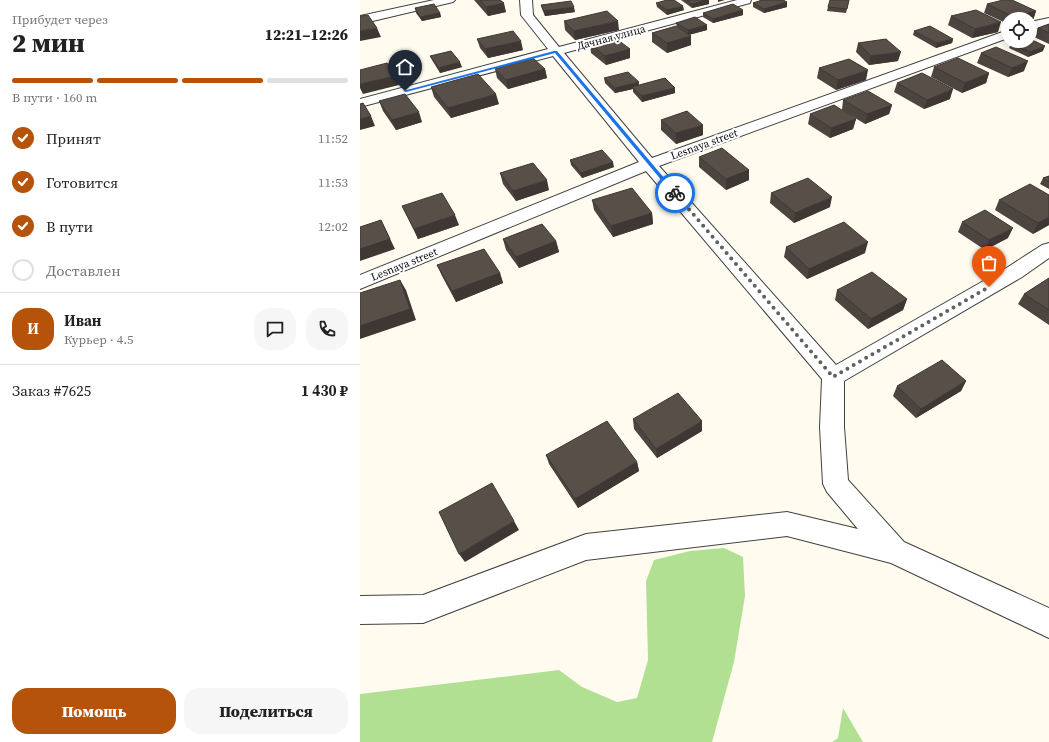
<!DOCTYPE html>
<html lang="ru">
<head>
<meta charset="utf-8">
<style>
	:root { --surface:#fff; --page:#f6f6f6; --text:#222; --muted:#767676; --line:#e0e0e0; --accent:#b45309 }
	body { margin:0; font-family:"Source Serif 4",serif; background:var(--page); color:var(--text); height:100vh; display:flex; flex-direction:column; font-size:15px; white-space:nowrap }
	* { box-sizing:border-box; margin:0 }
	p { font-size:13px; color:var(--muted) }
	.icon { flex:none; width:22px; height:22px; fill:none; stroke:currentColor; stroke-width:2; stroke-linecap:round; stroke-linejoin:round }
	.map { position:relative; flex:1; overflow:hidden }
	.details { display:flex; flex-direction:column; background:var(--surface); width:360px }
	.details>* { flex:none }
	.tools { position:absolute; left:641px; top:12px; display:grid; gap:8px }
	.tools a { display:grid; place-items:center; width:36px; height:36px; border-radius:50%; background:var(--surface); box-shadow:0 2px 10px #0003; font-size:20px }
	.pin { position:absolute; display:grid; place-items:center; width:34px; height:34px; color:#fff; margin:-41px -17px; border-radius:50% 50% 50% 0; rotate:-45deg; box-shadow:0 0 4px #0007 }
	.pin .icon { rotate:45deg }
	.courier { position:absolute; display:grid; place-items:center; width:40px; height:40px; margin:-20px; border:3px solid #1a73e8; border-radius:50%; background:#fff; color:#222; box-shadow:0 1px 5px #0007 }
	.head em { font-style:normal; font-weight:800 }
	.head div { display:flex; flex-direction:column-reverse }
	.head { display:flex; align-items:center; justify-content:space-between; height:68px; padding:0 12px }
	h1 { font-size:26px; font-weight:800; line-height:30px }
	.bar { display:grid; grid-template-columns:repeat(4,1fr); gap:6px 4px; align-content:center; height:48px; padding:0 12px }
	.bar i { height:5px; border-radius:3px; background:var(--line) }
	.bar .on { background:var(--accent) }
	.bar p { grid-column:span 4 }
	.line { display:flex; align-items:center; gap:10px; padding:0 12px; border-top:1px solid var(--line) }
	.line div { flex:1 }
	.round { display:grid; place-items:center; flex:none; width:42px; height:42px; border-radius:16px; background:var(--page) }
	ol { padding:0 12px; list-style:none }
	li { display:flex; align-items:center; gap:12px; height:44px }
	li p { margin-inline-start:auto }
	li .icon { padding:4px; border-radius:50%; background:var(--accent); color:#fff; stroke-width:4 }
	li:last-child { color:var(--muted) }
	li i { width:22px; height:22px; border:2px solid var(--line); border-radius:50% }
	.action { display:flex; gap:8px; margin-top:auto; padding:8px 12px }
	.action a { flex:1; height:46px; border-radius:16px; background:var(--accent); color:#fff; font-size:16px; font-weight:800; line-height:46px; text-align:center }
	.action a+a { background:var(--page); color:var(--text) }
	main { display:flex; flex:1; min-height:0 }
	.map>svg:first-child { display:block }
	.forest { fill:#b2e092 }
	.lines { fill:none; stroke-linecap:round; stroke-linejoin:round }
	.minor-casing { stroke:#414141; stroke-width:2 }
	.minor { fill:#fff; fill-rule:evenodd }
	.wall { fill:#4c443f }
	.shaded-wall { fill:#3e3733 }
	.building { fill:#584f49; stroke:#3e3733 }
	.route { fill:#1a73e8 }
	.done { stroke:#62615d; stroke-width:4; stroke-dasharray:0 7.2 }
	.labels { text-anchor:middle; stroke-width:4; stroke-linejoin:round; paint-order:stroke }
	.far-street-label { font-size:11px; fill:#0e0e0e; stroke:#fff }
</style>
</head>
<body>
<main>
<section class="details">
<div class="head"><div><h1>2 мин</h1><p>Прибудет через</p></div><em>12:21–12:26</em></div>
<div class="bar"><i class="on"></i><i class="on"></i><i class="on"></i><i></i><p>В пути · 160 m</p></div>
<ol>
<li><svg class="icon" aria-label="check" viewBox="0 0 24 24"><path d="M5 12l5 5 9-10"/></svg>Принят<p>11:52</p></li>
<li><svg class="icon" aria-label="check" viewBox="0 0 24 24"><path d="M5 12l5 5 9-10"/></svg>Готовится<p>11:53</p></li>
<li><svg class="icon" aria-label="check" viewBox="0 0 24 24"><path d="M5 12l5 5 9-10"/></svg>В пути<p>12:02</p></li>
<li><i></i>Доставлен</li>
</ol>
<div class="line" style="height:72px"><b class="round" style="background:var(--accent);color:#fff">И</b><div><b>Иван</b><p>Курьер · 4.5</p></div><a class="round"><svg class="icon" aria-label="chat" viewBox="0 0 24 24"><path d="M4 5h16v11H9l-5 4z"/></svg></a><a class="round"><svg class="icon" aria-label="phone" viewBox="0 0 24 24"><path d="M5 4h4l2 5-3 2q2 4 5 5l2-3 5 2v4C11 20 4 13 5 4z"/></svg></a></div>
<div class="line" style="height:52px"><div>Заказ #7625</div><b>1 430 ₽</b></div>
<div class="action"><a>Помощь</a><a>Поделиться</a></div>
</section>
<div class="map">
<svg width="689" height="742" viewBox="0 0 689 742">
	<rect width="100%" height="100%" fill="#fffcef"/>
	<path class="forest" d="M364 548 383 557 385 596 374 662 352 742H0V694L199 670 222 687 257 702 277 698 288 660 286 581 294 560 330 551Z
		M483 708 503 742H472L478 738Z"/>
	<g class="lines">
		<defs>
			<path id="minor" d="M74 0H95L93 2 0 24V16Z
				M160 0H172L173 15 199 47 377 0H391L390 3 204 53 292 158 648 30V38L299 166 476 365 648 267 682 245 689 243V258L662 277 484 381V427L488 480 544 542 689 608V638L531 563 427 536 226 560 63 623 0 624V596L63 595 226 534 427 512 498 529 467 492 463 484 460 427 462 379 286 171 0 289V275L279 162 193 56 0 107V99L188 49 161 15Z
				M689 18V26L670 30V22Z"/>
		</defs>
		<use href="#minor" class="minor-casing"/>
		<use href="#minor" class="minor"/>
	</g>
	<path class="wall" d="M114 0H140L146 12 128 16Z
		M321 0H349V4L332 8Z
		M489 0 486 13 467 11 468 7Z
		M427 2V7L404 13 393 7V3Z
		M296 3 324 10 307 15 297 7Z
		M627 4 676 11 673 20 670 21V19H648V24L624 13Z
		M181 5 215 12 185 16 182 9Z
		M55 8 80 13 81 17 62 21 56 13Z
		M383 10V15L353 23 343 17V13Z
		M591 16 638 32 612 38 588 25Z
		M204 21 259 30 215 40 205 30Z
		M316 23 347 25V30L329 35 331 36V45L307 53 292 42V33L317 27Z
		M689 24V44L674 37 678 28Z
		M554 31 593 39 592 43 576 48 553 35Z
		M117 39 163 50 128 58 120 48Z
		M498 43 538 61 509 65 496 52Z
		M230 44 270 49V58L246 65 231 53Z
		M651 44 683 51 668 57 649 48Z
		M621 53 664 71 648 77 617 63Z
		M70 56 102 67 80 73 72 60Z
		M574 67 629 73 626 83 602 93 571 77Z
		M459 68 506 80 476 90 457 78Z
		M135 69H185L187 78 148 89 137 78Z
		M244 78 279 85 315 88V93L282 102 273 92V89L255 93 245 83Z
		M537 83 590 99 564 109 534 92Z
		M71 87 139 104 91 118 74 97Z
		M483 100 532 105 529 114 505 124 482 110Z
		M19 101 62 122 36 130 23 111Z
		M450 114 496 119 493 129 470 138 448 124Z
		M301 120 343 135 316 144 301 130Z
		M339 157 389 170V180L366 190 339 167Z
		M210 160 254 167 222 178 211 165Z
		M140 173 189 190 156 201 143 184Z
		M689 176V189L680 184 683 178Z
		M411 193 470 207 434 223 410 203Z
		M232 200 292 213 293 224 253 237 234 210Z
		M639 200 689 225 673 234 635 210Z
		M42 206 99 225 58 239Z
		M602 222 648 238 625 250 598 232Z
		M143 239 196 241 199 252 159 268 146 250Z
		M426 247 505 253 447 279 424 257Z
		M77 265 140 273 143 283 96 302 82 276Z
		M689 278V325L658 304 664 294Z
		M477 290 547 299 543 310 508 329 475 300Z
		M606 381 601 391 556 418 533 396 537 386Z
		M273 419 342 431 297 458 274 429Z
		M186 455 277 462 279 471 218 508 189 464Z"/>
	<path class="shaded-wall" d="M347 0H349V4L332 8V4Z
		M358 0H365L358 2Z
		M427 2V7L404 13V9Z
		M144 3 146 12 128 16 126 7Z
		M323 6 324 10 307 15V10Z
		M214 7 215 12 185 16 184 11Z
		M383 10V15L353 23V19Z
		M676 11 673 20 670 21V19H653L654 17Z
		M80 13 81 17 62 21 60 17Z
		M258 21 259 30 215 40 214 31Z
		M641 22 638 32 612 38 615 29Z
		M347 25V30L328 35V30Z
		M17 28 21 37 0 41V31Z
		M331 36V45L307 53V43Z
		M593 39 592 43 576 48 577 43Z
		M161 41 163 50 128 58 125 49Z
		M685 46 683 51 668 57 670 52Z
		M270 49V58L246 65 245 56Z
		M541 52 538 61 509 65 511 56Z
		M668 61 664 71 648 77 652 68Z
		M100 62 102 67 80 73 79 68Z
		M185 69 187 78 148 89 146 80Z
		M508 70 506 80 476 90 478 80Z
		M629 73 626 83 602 93 605 83Z
		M35 76 39 85 3 94 0 88V84Z
		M279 82V87H272L273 89 255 93V88Z
		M315 88V93L282 102V96Z
		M593 89 590 99 564 109 567 100Z
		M136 94 139 104 91 118 88 108Z
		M532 105 529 114 505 124 507 114Z
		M59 112 62 122 36 130 32 120Z
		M11 116 15 126 0 130V119Z
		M496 119 493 129 470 138 471 128Z
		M343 125V135L316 144V133Z
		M253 162 254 167 222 178 221 173Z
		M389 170V180L366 190V179Z
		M187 180 189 190 156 201 153 191Z
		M472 197 470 207 434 223 435 213Z
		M292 213 293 224 253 237 251 226Z
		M95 215 99 225 58 239 54 229Z
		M689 217V225L673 234 678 223Z
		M21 220 35 249 0 261V249Z
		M653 228 648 238 625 250 629 240Z
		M196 241 199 252 159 268 156 257Z
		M508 242 505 253 447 279 449 269Z
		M140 273 143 283 96 302 92 291Z
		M40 280 46 290 56 320 0 339V326Z
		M547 299 543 310 508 329 511 319Z
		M606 381 601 391 556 418 561 409Z
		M342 421V431L297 458 296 449Z
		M277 462 279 471 218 508 215 499Z
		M154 521 159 530 105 562 99 554Z"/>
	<path class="building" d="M120 0H140L144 3 126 7Z
		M307 0H314L323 6 307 10 296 3Z
		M327 0H347L332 4Z
		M402 0H423L427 2 404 9 393 3Z
		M470 0H489L487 9 468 7Z
		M643 0H652L676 11 654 17 627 4Z
		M211 1 214 7 184 11 181 5Z
		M74 4 80 13 60 17 55 8Z
		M373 4 383 10 353 19 343 13Z
		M616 10 641 22 615 29 591 16Z
		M247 11 258 21 214 31 204 21Z
		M8 15 17 28 0 31V16Z
		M335 17 347 25 328 30 316 23Z
		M689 24V33L678 28Z
		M316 26 331 36 307 43 292 33Z
		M570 26 593 39 577 43 554 31Z
		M153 31 161 41 125 49 117 39Z
		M254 37 270 49 245 56 230 44Z
		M526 39 541 52 511 56 498 43Z
		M670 39 685 46 670 52 651 44 658 41H670Z
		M636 47 668 61 652 68 621 53Z
		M91 51 100 62 79 68 70 56Z
		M173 58 185 69 146 80 135 69Z
		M598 58 629 73 605 83 574 67Z
		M489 59 508 70 478 80 459 68Z
		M27 63 35 76 0 84V70Z
		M268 72 279 82 255 88 244 78Z
		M562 73 593 89 567 100 537 83Z
		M118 74 136 94 88 108 71 87Z
		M305 78 315 88 282 96 272 87Z
		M508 91 532 105 507 114 483 100Z
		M45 94 59 112 32 120 19 101Z
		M3 103 11 116 0 119V104Z
		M474 105 496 119 471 128 450 114Z
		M327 111 343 125 316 133 301 120Z
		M362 148 389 170 366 179 339 157Z
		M242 150 253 162 221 173 210 160Z
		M173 163 187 180 153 191 140 173Z
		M689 176V182L683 178Z
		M448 178 472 197 435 213 411 193Z
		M670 184 689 195V217L678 223 639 200Z
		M272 188 292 213 251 226 232 200Z
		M82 193 95 215 54 229 42 206Z
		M625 210 653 228 629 240 602 222Z
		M21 220 30 239 0 249V227Z
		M484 222 508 242 449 269 426 247Z
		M182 224 196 241 156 257 143 239Z
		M124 249 140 273 92 291 77 265Z
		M512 272 547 299 511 319 477 290Z
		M689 278V310L664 294Z
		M40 280 50 309 0 326V293Z
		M582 360 606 381 561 409 537 386Z
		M318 393 342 421 296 449 273 419Z
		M247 421 277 462 215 499 186 455Z
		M132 483 154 521 99 554 79 512Z"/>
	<path class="route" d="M194 51H197L316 192V194H313L195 53 46 92 43 91Z"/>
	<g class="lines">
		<path class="done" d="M315 193 473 377 629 287"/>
	</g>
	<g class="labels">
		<g class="far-street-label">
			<text transform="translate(251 37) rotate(-15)" y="4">Дачная улица</text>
			<text transform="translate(344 144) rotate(-20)" y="4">Lesnaya street</text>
			<text transform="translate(44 264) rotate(-22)" y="4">Lesnaya street</text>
		</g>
	</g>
</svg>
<div class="tools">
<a><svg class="icon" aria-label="locate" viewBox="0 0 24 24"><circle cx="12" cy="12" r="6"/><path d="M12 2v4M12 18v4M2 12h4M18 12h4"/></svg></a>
</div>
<div class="pin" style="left:629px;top:287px;background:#ea580c"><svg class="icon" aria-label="bag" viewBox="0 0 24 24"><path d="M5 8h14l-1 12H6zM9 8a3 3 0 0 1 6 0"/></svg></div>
<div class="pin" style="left:45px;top:91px;background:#1f2937"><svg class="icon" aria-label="home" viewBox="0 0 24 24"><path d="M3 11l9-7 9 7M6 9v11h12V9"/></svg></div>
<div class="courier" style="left:315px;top:193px"><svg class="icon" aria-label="bike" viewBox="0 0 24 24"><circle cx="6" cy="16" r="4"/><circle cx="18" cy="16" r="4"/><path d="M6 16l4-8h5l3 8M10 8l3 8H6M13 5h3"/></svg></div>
</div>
</main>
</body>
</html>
